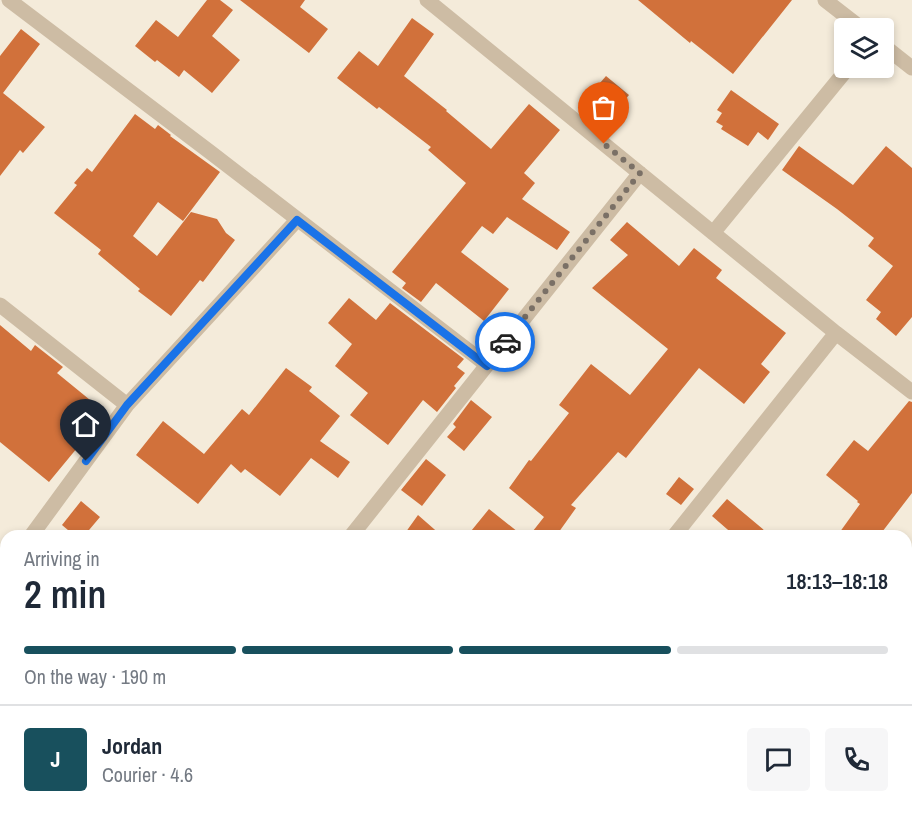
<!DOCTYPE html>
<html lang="en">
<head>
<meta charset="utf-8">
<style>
	:root { --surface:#fff; --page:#f6f6f7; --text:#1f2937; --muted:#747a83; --line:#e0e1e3; --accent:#18505d }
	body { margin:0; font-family:"Archivo Narrow",sans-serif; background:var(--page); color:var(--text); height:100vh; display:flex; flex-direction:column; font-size:22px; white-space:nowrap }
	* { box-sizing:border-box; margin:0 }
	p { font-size:20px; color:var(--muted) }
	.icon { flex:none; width:33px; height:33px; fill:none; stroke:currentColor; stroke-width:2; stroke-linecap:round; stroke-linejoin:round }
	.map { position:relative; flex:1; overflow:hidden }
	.sheet { position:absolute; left:0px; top:530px; width:912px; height:296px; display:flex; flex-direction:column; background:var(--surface); border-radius:18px 18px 0 0; box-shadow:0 3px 9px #0003 }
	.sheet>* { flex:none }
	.controls { position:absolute; left:834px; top:18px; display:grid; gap:12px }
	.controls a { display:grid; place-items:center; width:60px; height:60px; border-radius:6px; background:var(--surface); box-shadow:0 3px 9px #0003; font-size:30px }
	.pin { position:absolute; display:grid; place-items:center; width:51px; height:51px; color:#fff; margin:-62px -26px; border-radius:50% 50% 50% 0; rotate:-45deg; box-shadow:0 0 6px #0007 }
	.pin .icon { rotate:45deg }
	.courier { position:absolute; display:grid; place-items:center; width:60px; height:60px; margin:-30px; border:4px solid #1a73e8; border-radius:50%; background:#fff; color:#222; box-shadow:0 2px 8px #0007 }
	.head em { font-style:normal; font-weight:600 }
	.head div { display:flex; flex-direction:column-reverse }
	.head { display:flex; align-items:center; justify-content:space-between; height:102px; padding:0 24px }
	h1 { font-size:39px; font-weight:600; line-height:45px }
	.bar { display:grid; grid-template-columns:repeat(4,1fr); gap:9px 6px; align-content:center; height:72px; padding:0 24px }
	.bar i { height:8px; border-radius:4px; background:var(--line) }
	.bar .on { background:var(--accent) }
	.bar p { grid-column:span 4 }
	.line { display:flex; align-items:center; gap:15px; padding:0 24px; border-top:2px solid var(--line) }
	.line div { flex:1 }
	.round { display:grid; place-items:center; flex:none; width:63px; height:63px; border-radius:6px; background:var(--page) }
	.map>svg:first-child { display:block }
	.building { fill:#d1713b }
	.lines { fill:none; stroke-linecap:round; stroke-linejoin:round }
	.minor { stroke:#cdbca4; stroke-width:15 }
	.done { stroke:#7a7066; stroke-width:6; stroke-dasharray:0 10.8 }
	.route { stroke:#1a73e8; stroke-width:8 }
</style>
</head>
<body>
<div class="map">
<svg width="912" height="824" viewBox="0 0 912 824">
	<rect width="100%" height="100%" fill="#f4ebda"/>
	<path class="building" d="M207 0H220L233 10 212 36 240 60 212 93 184 70 179 77 157 60 155 62 135 46 156 20 178 37Z
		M240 0H305L300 7 328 29 309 53Z
		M638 0H792L733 74 691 41 690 43Z
		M412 18 434 34 404 76 447 110 446 111 491 149 529 104 560 130 524 173 535 183 522 199 570 232 557 250 507 217 493 234 482 226 461 252 509 289 484 321 436 283 421 302 402 288 406 283 392 272 466 183 428 150 431 147 379 107 377 109 337 78 359 51 378 66Z
		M21 29 40 44 3 93 45 127 23 153 20 150 0 176V56Z
		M606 76 629 95 617 109 594 90Z
		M731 90 779 124 768 140 758 132 748 146 721 129 723 126 716 122 722 113 717 110Z
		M135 114 155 129 158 125 171 135 170 136 220 172 183 221 158 202 133 236 157 256 191 212 217 219 226 233 235 240 203 282 200 280 171 316 138 291 140 289 98 254 101 250 54 213 77 185 74 183 87 168 92 172Z
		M799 146 853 185 886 146 912 168V317L896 336 876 319 881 312 866 300 893 266 868 246 874 238 837 209 782 170Z
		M627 222 679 266 694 248 722 270 716 278 786 333 761 364 770 372 744 404 699 368 626 458 618 452 571 505 576 508 556 536H529L544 517 509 488 529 460 531 461 569 413 559 405 591 364 630 395 668 349 592 288 628 255 610 240Z
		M349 298 376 320 390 303 464 359 457 367 465 373 454 386 456 388 437 412 423 400 388 445 350 415 368 393 335 366 352 344 328 323Z
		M0 325 31 351 35 345 63 367 57 373 106 413 49 482 0 442Z
		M286 368 312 387 309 391 340 416 320 441 350 462 338 478 311 458 280 496 245 469 241 473 231 464 198 504 136 455 163 421 204 454 242 409 249 415Z
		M471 400 492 417 464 451 447 437 456 427 453 424Z
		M909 401 912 402V493L879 536H837L860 504 857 502 858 501 826 475 854 440 868 451Z
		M426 459 446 475 422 506 401 490Z
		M679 477 694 489 681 505 666 494Z
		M727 499 771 536H735L712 516Z
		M81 501 100 517 84 536H75L62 525Z
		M489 509 523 536H467Z
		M418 515 442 536H403Z"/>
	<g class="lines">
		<path class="minor" d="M9 0 210 152 487 365
			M427 0 836 333 912 392
			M825 0 861 28
			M884 46 912 68
			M713 233 848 68
			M0 305 127 405
			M31 536 127 405 297 220
			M351 536 640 173
			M674 536 836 333
			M0 577 6 569
			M906 645 912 637
			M125 824 129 819
			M442 824 447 819
			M763 824 767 819"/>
	</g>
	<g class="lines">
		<path class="done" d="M505 342 640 173 604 144"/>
		<path class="route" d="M86 461 127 405 297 220 487 366 505 342"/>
	</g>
</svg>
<div class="controls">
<a><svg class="icon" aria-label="layers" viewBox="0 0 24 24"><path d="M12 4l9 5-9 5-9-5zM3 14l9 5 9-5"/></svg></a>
</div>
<div class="pin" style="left:604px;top:144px;background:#ea580c"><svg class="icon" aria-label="bag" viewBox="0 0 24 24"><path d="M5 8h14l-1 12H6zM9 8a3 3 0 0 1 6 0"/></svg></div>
<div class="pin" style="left:86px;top:461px;background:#1f2937"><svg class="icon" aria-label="home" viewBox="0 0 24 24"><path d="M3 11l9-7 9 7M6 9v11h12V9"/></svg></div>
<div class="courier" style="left:505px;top:342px"><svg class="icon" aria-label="car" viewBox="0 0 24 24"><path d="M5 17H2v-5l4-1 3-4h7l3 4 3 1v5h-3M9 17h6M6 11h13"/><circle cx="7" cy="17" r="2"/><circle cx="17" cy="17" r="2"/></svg></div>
<section class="sheet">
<div class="head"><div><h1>2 min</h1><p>Arriving in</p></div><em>18:13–18:18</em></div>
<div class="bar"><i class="on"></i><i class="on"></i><i class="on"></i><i></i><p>On the way · 190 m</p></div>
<div class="line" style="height:108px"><b class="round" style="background:var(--accent);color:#fff">J</b><div><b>Jordan</b><p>Courier · 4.6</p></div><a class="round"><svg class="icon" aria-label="chat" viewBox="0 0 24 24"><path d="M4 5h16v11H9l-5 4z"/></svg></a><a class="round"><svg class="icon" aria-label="phone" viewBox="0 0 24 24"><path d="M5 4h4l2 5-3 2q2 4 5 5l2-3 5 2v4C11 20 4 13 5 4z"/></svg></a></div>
</section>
</div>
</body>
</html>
